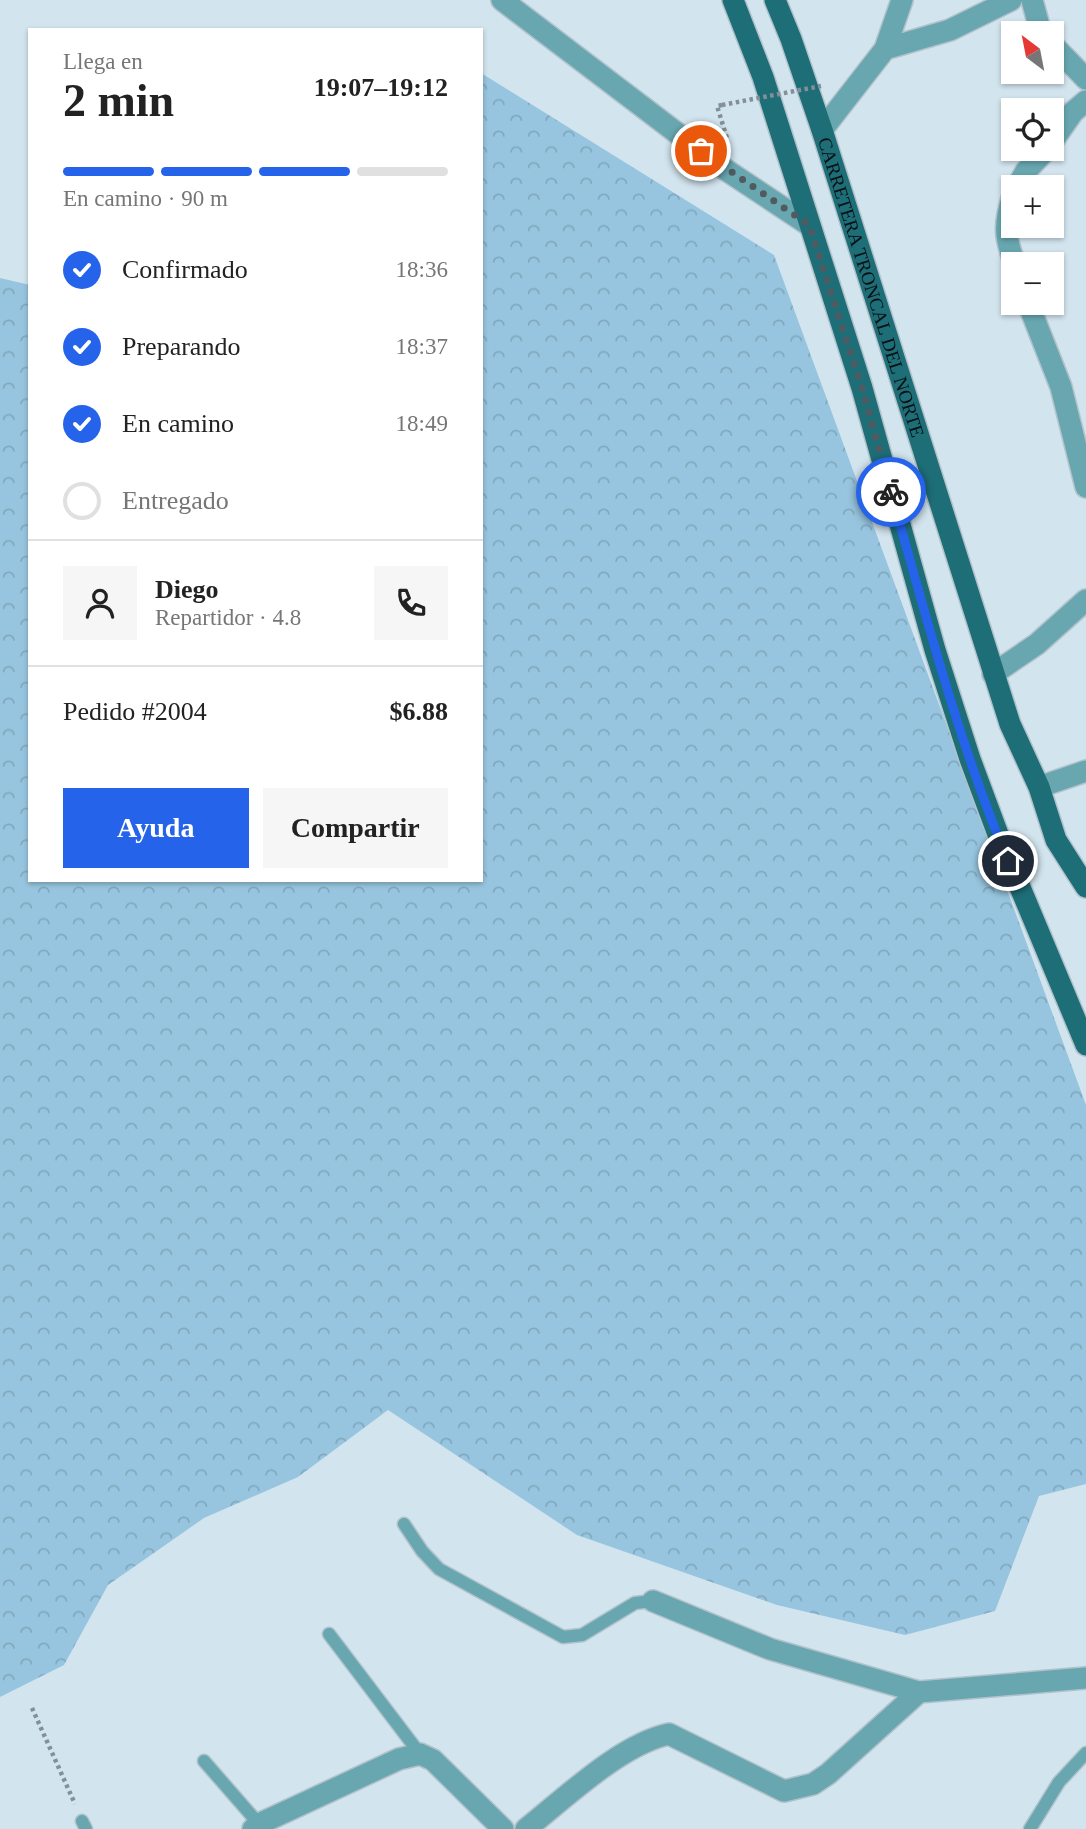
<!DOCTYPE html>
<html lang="es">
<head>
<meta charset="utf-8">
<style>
	:root { --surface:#fff; --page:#f6f6f6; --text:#222; --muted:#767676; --line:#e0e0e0; --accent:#2563eb }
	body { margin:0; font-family:"Times New Roman",serif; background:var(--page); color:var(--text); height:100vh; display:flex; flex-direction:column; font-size:26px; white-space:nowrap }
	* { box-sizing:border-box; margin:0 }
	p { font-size:23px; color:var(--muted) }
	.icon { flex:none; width:38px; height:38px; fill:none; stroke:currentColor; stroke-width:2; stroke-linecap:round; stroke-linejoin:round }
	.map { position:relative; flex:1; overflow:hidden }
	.side { position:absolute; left:28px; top:28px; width:455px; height:854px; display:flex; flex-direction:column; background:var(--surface); border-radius:0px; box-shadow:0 2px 5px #0004 }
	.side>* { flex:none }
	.needle { width:46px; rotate:328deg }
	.controls { position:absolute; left:1001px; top:21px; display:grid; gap:14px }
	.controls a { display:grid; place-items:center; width:63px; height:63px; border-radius:0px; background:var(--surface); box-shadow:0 2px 5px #0004; font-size:35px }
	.pin { position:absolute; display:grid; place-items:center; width:60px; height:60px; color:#fff; margin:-30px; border:4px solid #fff; border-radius:50%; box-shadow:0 2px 7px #0007 }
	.courier { position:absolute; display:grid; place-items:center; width:70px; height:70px; margin:-35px; border:5px solid #2563eb; border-radius:50%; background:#fff; color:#222; box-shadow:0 2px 9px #0007 }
	.overview em { font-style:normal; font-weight:800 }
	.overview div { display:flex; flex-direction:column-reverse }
	.overview { display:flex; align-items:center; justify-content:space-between; height:119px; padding:0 35px }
	h1 { font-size:46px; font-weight:800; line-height:52px }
	.bar { display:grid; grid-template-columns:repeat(4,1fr); gap:10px 7px; align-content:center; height:84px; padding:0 35px }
	.bar i { height:9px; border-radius:5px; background:var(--line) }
	.bar .selected { background:var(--accent) }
	.bar p { grid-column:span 4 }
	.line { display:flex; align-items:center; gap:18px; padding:0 35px; border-top:2px solid var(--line) }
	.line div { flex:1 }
	.round { display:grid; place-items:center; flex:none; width:74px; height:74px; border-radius:0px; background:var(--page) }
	ol { padding:0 35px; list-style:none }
	li { display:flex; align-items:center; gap:21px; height:77px }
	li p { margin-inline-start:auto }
	li .icon { padding:7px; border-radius:50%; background:var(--accent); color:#fff; stroke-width:4 }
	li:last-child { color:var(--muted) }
	li i { width:38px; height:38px; border:4px solid var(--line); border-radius:50% }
	.action { display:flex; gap:14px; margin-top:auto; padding:14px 35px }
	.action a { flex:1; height:80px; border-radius:0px; background:var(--accent); color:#fff; font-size:28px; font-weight:800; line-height:80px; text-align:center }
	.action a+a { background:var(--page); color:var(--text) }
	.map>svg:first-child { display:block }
	.forest { fill:url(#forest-crowns) }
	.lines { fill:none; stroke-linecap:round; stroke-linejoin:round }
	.service-casing { stroke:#b2c2cb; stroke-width:15 }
	.minor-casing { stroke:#b2c2cb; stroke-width:24 }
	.primary-casing { stroke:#b2c2cb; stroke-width:24 }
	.path { stroke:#839097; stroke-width:4.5; stroke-dasharray:3.5 3.5; stroke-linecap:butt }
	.service { stroke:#68a7b0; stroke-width:12 }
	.minor { stroke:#68a7b0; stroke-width:21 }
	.primary { stroke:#1e6e78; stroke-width:21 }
	.path-bridge { stroke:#839097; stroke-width:4.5; stroke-dasharray:3.5 3.5; stroke-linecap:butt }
	.done { stroke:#505a60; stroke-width:7; stroke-dasharray:0 12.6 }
	.route { stroke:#2563eb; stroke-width:9 }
	.labels { text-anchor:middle; stroke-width:7; stroke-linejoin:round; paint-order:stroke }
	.street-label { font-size:19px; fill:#0a1014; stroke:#d2e4ee }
</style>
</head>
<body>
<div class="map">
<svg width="1086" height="1829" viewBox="0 0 1086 1829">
	<defs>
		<pattern id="forest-crowns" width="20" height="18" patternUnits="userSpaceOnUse" patternTransform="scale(1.75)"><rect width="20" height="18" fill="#97c5df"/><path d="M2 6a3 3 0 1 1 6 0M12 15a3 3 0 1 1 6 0" fill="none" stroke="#81a8be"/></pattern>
	</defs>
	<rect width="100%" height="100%" fill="#d2e4ee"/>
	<path class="forest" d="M481 73 774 255 1086 1105V1484L1039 1496 995 1611 905 1635 777 1605 577 1535 388 1410 298 1477 204 1518 108 1585 64 1665 0 1697V278L30 285V880H481Z"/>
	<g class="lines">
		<defs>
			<path id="service" d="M404 1524 422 1551 439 1569 563 1637 582 1635 635 1603 653 1601
				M329 1634 420 1754
				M204 1761 259 1824
				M82 1821 86 1829
				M1030 1829 1059 1782 1086 1753"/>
			<path id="minor" d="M502 0 723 168 809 225
				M1032 0 1041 33
				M1052 44 1086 79
				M885 49 950 30 1011 0
				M822 130 885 49 902 0
				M1052 142 1073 112 1086 101
				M1017 187 1026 171 1047 149
				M1013 195C1004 224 1004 236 1015 264
				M1028 303 1061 387 1086 487
				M993 674 1037 644 1086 600
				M1039 787 1086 771
				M653 1601 770 1649 919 1692 1086 1678
				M253 1829 259 1824 399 1759 420 1754 433 1760 503 1829
				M526 1829C565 1798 621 1744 669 1734L784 1791 813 1784 828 1774 919 1692"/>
			<g id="primary">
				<path d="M733 0 763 77 862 388 935 650 970 759 999 837 1086 1045"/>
				<path id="s1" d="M775 0 791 39 822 130 1010 724 1039 787 1056 840 1086 887"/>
			</g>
		</defs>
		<use href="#service" class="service-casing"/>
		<use href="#minor" class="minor-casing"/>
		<use href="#primary" class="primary-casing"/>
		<path class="path" d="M722 105 717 106 727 138
			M32 1708 75 1804"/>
		<use href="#service" class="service"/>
		<use href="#minor" class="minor"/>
		<use href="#primary" class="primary"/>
		<path class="path-bridge" d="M722 105 821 86"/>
	</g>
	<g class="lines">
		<path class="done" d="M701 151 809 225 862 388 891 492"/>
		<path class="route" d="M891 492C926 616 958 741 1008 861"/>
	</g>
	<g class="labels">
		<g class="street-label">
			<text dy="7" stroke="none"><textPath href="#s1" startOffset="303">CARRETERA TRONCAL DEL NORTE</textPath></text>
		</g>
	</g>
</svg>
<div class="controls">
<a><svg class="needle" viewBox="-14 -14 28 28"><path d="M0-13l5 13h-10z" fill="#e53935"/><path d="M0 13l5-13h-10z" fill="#767676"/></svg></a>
<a><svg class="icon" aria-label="locate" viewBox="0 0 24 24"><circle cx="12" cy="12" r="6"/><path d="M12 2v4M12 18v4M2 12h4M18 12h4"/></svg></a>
<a>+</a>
<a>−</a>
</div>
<div class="pin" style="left:701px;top:151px;background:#ea580c"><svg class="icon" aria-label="bag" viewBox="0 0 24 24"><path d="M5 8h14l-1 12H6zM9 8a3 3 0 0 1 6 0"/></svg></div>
<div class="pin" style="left:1008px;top:861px;background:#1f2937"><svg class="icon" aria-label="home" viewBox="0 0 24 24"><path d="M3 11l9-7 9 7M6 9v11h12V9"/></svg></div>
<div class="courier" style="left:891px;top:492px"><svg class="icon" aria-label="bike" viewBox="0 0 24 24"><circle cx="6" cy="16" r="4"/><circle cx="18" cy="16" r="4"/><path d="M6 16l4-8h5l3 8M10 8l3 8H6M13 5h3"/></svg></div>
<section class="side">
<div class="overview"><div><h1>2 min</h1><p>Llega en</p></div><em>19:07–19:12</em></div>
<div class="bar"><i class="selected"></i><i class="selected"></i><i class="selected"></i><i></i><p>En camino · 90 m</p></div>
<ol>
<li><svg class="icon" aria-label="check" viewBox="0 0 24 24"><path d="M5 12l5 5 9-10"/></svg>Confirmado<p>18:36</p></li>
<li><svg class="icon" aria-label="check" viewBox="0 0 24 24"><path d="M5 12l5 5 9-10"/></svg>Preparando<p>18:37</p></li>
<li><svg class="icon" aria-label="check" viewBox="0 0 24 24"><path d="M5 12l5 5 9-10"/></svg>En camino<p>18:49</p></li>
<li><i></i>Entregado</li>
</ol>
<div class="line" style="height:126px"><a class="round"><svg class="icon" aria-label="person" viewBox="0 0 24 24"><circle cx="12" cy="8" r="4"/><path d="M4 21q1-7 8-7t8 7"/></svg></a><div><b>Diego</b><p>Repartidor · 4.8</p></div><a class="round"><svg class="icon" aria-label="phone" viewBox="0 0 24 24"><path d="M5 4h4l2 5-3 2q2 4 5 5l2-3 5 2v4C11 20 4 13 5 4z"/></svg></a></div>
<div class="line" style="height:91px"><div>Pedido #2004</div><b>$6.88</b></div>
<div class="action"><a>Ayuda</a><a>Compartir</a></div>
</section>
</div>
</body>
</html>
